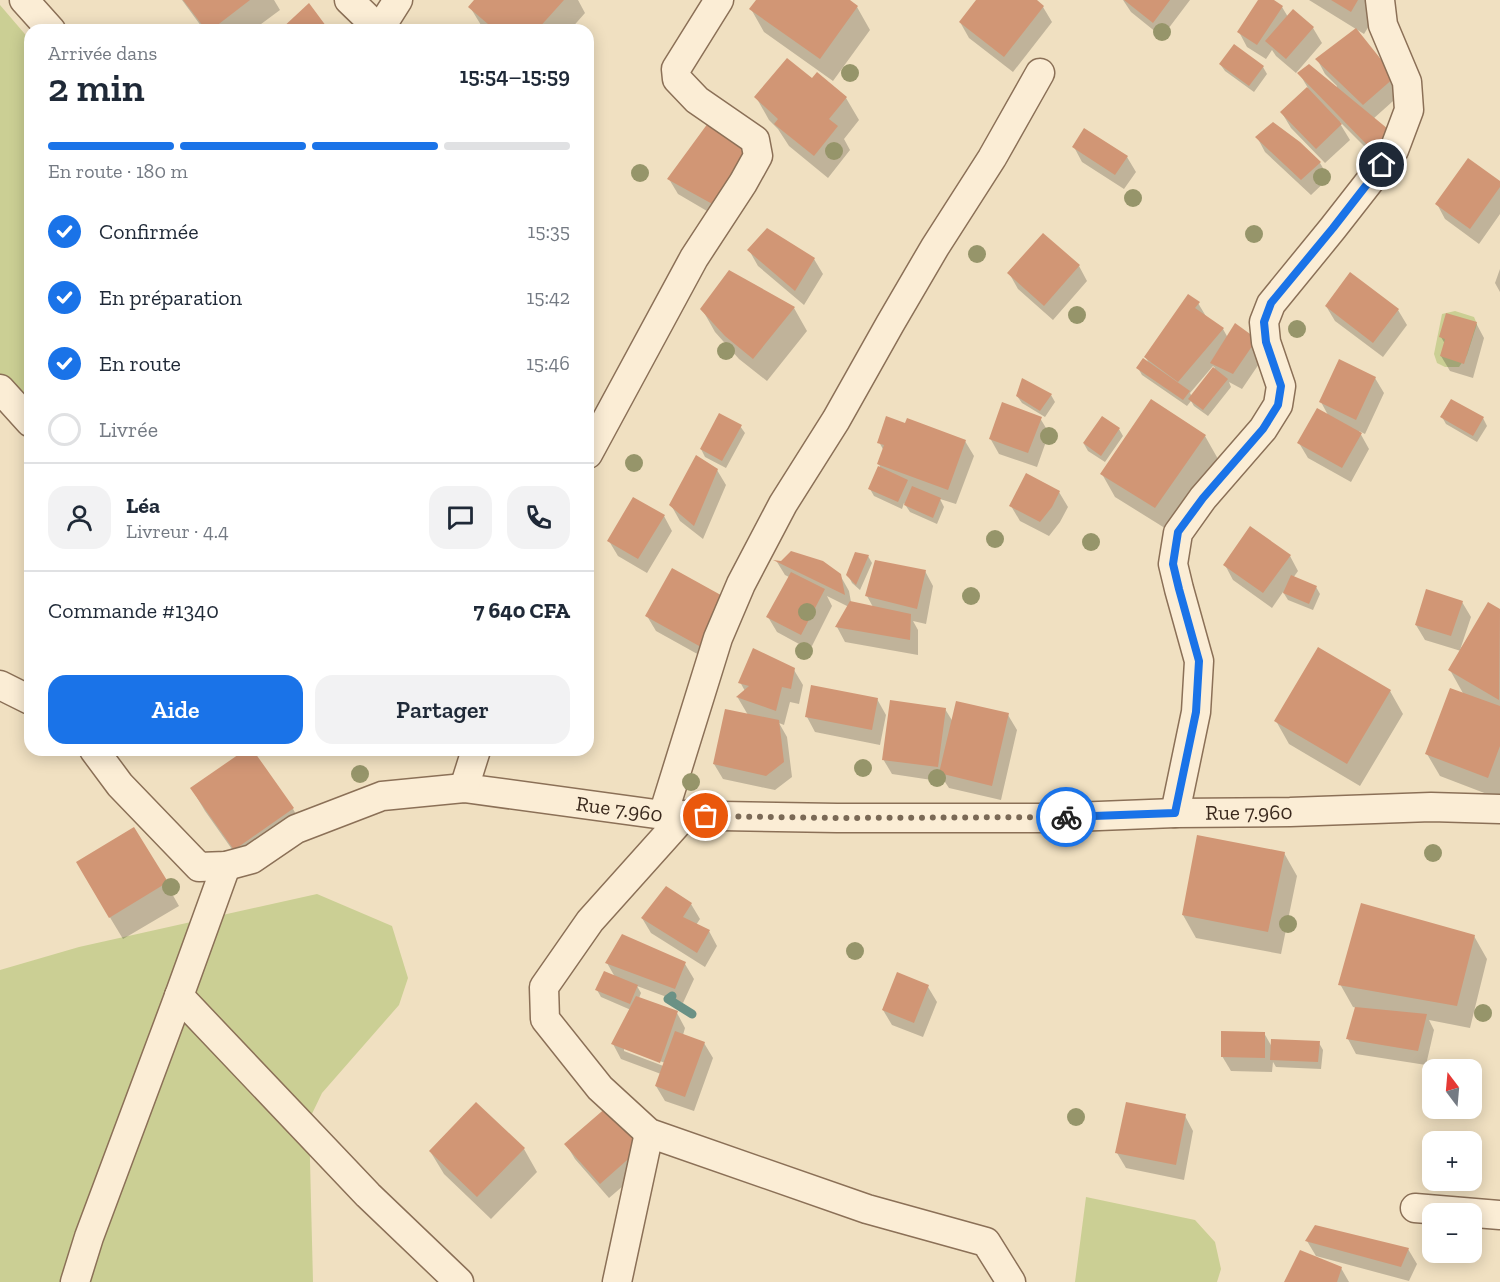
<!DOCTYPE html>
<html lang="fr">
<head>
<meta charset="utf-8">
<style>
	:root { --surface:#fff; --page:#f2f2f3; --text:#1f2937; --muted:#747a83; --line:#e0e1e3; --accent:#1a73e8 }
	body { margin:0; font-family:"Zilla Slab",serif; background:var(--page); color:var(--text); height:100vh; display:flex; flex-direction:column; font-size:22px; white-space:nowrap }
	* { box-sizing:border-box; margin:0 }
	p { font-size:20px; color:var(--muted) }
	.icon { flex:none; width:33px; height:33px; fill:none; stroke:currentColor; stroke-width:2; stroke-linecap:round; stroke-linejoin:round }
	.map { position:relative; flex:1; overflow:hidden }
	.panel { position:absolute; left:24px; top:24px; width:570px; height:732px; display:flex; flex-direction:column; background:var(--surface); border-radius:18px; box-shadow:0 3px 15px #0003 }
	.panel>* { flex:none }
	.needle { width:39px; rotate:344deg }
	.buttons { position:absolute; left:1422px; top:1059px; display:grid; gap:12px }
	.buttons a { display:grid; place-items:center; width:60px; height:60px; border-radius:12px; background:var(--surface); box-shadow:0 3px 15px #0003; font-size:30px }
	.pin { position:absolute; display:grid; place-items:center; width:51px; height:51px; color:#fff; margin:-26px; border:3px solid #fff; border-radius:50%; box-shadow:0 2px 6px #0007 }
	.courier { position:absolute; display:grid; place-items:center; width:60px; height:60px; margin:-30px; border:4px solid #1a73e8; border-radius:50%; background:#fff; color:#222; box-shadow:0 2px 8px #0007 }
	.head em { font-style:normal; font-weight:600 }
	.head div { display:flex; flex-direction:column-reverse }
	.head { display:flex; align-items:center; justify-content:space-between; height:102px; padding:0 24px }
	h1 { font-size:39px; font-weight:600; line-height:45px }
	.bar { display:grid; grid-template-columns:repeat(4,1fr); gap:9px 6px; align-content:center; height:72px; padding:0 24px }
	.bar i { height:8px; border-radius:4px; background:var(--line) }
	.bar .active { background:var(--accent) }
	.bar p { grid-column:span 4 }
	.line { display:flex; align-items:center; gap:15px; padding:0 24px; border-top:2px solid var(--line) }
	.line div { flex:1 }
	.round { display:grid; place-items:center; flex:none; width:63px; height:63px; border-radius:18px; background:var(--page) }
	ol { padding:0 24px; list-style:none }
	li { display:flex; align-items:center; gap:18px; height:66px }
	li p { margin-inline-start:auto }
	li .icon { padding:6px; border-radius:50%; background:var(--accent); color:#fff; stroke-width:4 }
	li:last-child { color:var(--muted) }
	li i { width:33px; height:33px; border:3px solid var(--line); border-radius:50% }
	.cta { display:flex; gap:12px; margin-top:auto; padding:12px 24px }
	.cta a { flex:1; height:69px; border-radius:18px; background:var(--accent); color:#fff; font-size:24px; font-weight:600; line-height:69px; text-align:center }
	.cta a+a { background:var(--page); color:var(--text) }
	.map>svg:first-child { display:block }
	.green { fill:#cbcf94 }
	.shadow { fill:#0003; fill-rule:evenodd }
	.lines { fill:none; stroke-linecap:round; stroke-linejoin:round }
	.stream { stroke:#6a9185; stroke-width:9 }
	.building { fill:#d19675 }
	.street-casing { stroke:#8b7057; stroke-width:31 }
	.street { stroke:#fbedd5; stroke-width:28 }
	.tree { fill:#96956a }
	.done { stroke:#7a6956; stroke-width:6; stroke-dasharray:0 10.8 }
	.route { stroke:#1a73e8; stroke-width:8 }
	.labels { text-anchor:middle; stroke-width:4.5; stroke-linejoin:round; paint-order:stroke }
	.street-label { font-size:21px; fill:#3a291d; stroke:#f7ead1 }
</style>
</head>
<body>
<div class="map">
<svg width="1500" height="1282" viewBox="0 0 1500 1282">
	<rect width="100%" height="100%" fill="#f0e0c1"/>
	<path class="green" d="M0 5 30 40V413L0 401Z
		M1455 311 1474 317 1477 324 1467 355 1459 367H1445L1437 363 1434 354 1442 314Z
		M317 894 392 926 408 978 399 1005 322 1093 309 1120 313 1282H0V970L79 947Z
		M1086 1197 1195 1220 1215 1242 1221 1269 1217 1282H1075Z"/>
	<path class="shadow" d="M182 0H274L280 10 253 30H204Z
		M476 0H578L585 13 570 30H484L470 7Z
		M757 0H847L857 7 870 30 833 81 764 32 751 9Z
		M978 0H1035L1043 7 1052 22 1013 72 969 38 960 22Z
		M1123 0H1190L1162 37 1131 12Z
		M1260 0H1271L1282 7 1288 17 1293 11 1313 28 1322 43 1296 73 1276 56 1272 50 1266 59 1247 47 1239 32Z
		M1309 0H1385L1364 34Z
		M1356 30 1402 93 1373 119 1387 130 1383 165 1340 122H1339L1350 140 1325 163 1291 128 1282 113 1308 88 1299 73 1336 88 1337 86 1325 74 1317 59Z
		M1220 64 1263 67 1267 74 1254 92 1225 71Z
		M812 80 846 98 859 120 844 139 850 150 828 178 789 146 778 129 769 120 756 97Z
		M732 131 724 221 678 194 669 179Z
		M1257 137 1299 143 1320 163 1329 178 1311 195 1265 152Z
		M1074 147 1127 157 1136 172 1124 189 1082 162Z
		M1500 183V214L1479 244 1445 219 1437 204Z
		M749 250 814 259 823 274 804 305 758 266Z
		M1079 266 1087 281 1053 320 1018 289 1009 273Z
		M1500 269V292L1495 283Z
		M1198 303 1207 318 1223 329 1228 338 1235 326 1265 355 1242 389 1229 382 1231 387 1208 416 1194 406 1191 401 1187 406 1142 375 1138 368 1150 365 1146 358ZM1213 366 1215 368 1192 397 1190 393Z
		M1326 306 1398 310 1407 325 1383 357 1335 321Z
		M794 308 807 331 767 381 739 359 715 332 702 309Z
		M1476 323 1484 338 1473 378 1450 371 1441 356 1445 344 1441 337Z
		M1340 361 1375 378 1384 393 1365 434 1359 431 1369 449 1351 482 1308 458 1299 443 1329 417 1321 402Z
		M1051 395 1055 402 1045 417 1022 403 1017 396Z
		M1442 417 1483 418 1487 426 1477 442 1446 424Z
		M1040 418 1049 433 1037 467 999 454 990 438Z
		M740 426 745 433 726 468 705 457 701 449Z
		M1119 429 1123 436 1105 462 1088 451 1084 444Z
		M1205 436 1218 459 1168 530 1115 497 1102 474Z
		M965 441 974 456 956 504 940 499 944 507 937 524 910 512 904 503 902 509 874 496 870 489 880 466 878 464 884 451 879 442Z
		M717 470 726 485 703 539 680 521 671 505Z
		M1059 492 1068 507 1060 522 1049 536 1020 521 1011 506Z
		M664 516 672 531 647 573 618 556 609 541Z
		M868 556 872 563 860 590 852 583 848 575Z
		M1290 556 1298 571 1293 578 1316 587 1320 594 1313 610 1288 600 1283 592 1272 608 1233 580 1225 565Z
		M777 562 840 575 849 591 851 602 873 607 867 596 925 571 933 586 926 624 913 621 918 630V655L845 642 837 627 849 607 827 596 832 606 810 650 777 632 768 617 789 577 785 575Z
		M672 570 710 661 656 631 647 616Z
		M1462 602 1471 617 1460 650 1489 604 1500 611V799L1440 776 1427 754 1464 695 1450 670 1461 651 1425 640 1416 625Z
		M794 670 803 685 799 704 790 702 784 725 779 723 787 737 792 777 775 790 723 779 714 764 748 715 738 698 745 691 740 682Z
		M1390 691 1403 714 1360 786 1289 744 1276 721Z
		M877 699 886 715 880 745 815 732 807 717Z
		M945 709 953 722 1008 715 1017 730 1001 800 949 788 945 782 892 774 883 759Z
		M248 750H251L293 809 306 831 248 872 205 811 192 789Z
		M1284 853 1297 876 1281 954 1196 938 1183 915Z
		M166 883 179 906 123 939 91 886Z
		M691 904 700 919 696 925 709 931 717 946 705 967 651 933 642 918Z
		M1474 936 1487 959 1470 1028 1429 1020 1434 1030 1426 1065 1356 1054 1348 1039 1357 1008 1353 1007 1340 984Z
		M607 963 685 964 694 979 683 1003 637 986 641 993 639 998 677 1013 685 1028 683 1035 704 1043 713 1058 694 1111 665 1101 656 1086 661 1074 621 1059 613 1044 631 1010 601 997 597 990 615 977ZM624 1048 668 1064 666 1067 624 1051Z
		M928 987 937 1002 923 1037 892 1025 883 1010Z
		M1264 1033 1272 1047 1319 1043 1323 1050 1321 1069 1276 1067 1273 1062 1272 1072 1231 1071 1222 1056Z
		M1185 1116 1193 1131 1184 1180 1126 1168 1117 1153Z
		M566 1144 651 1162 609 1198 575 1159Z
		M524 1149 537 1172 491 1219 444 1174 430 1151Z
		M1307 1241 1408 1249 1417 1264 1409 1281 1316 1256Z
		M1341 1268 1349 1282H1285Z"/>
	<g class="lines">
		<path class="stream" d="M672 996 668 999 692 1014"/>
	</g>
	<path class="building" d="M183 0H250L211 30H206Z
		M474 0H564L537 30H495L468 7Z
		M756 0H850L858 6 820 59 749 9Z
		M976 0H1037L1044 6 1004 57 959 22Z
		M1124 0H1170L1153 23Z
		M1258 0H1274L1283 6 1257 45 1237 32Z
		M1331 0H1358L1351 12Z
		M309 3 329 30H280Z
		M1293 9 1314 27 1286 59 1265 41Z
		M1356 28 1395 77 1363 105 1315 59Z
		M1234 44 1264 66 1249 86 1219 64Z
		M787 58 812 78 817 72 847 97 829 119 838 126 814 156 774 124 778 119 754 97Z
		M1309 64 1388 129 1373 151 1297 73Z
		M1307 87 1342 124 1316 149 1280 112Z
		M711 119 743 138 748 155 716 206 667 179Z
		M1273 122 1300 142 1321 162 1301 180 1255 137Z
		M1084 128 1128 156 1115 175 1072 147Z
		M1468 158 1500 181V187L1470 229 1435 204Z
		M767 228 815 258 795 291 747 250Z
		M1043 233 1080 265 1044 306 1007 273Z
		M729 270 795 307 753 359 725 336 700 309Z
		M1350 272 1399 309 1373 343 1325 306Z
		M1188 294 1200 302 1195 308 1224 328 1178 382 1144 357Z
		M1446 313 1477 322 1464 364 1440 356 1445 339 1439 337Z
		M1235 323 1257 339 1233 374 1210 363Z
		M1143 358 1190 391 1183 400 1136 368Z
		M1339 359 1376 377 1356 420 1319 402Z
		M1213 367 1228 379 1203 410 1188 399Z
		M1022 378 1052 394 1040 411 1016 396Z
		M1151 399 1206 435 1155 508 1100 474Z
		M1451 399 1484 417 1473 436 1440 417Z
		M1002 402 1042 417 1028 453 989 439Z
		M1317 408 1362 433 1342 468 1297 443Z
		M719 413 742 425 722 461 700 449Z
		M886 416 905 423 907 418 966 440 948 490 877 464 884 445 877 443Z
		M1102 416 1120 428 1101 456 1083 443Z
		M696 455 718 469 694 526 669 505Z
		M878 466 908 480 898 502 868 489Z
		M1026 473 1060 491 1052 507 1040 522 1009 506Z
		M912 486 941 498 933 518 904 505Z
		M633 497 665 515 638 559 607 541Z
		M1250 526 1291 555 1263 593 1223 565Z
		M791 551 823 561 841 574 845 595 773 560 781 561Z
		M855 552 869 555 856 585 846 575Z
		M875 560 926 570 917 609 865 596Z
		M672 568 728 599 701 647 645 616Z
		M791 572 825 589 801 635 766 617Z
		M1291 575 1317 586 1309 604 1283 593Z
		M1426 589 1463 601 1451 636 1415 625Z
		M850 601 911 614 910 640 835 627Z
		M1488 602 1500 609 1499 700 1448 670Z
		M1318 647 1391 690 1347 764 1274 721Z
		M753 648 795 668 791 689 782 687 776 711 736 697 749 686 738 683Z
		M811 685 878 698 872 730 805 717Z
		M1450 688 1500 706V746L1488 778 1425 754Z
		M890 700 946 708 938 767 882 760Z
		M956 701 1009 713 992 786 939 773Z
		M725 709 779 720 784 762 766 776 713 764Z
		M245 750H253L294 808 234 850 190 788Z
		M134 827 168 882 109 918 76 862Z
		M1197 835 1285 852 1268 932 1182 915Z
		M666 886 692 903 683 917 710 930 697 953 641 918Z
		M1361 903 1475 935 1457 1006 1338 985Z
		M622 934 686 962 675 989 605 963Z
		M604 971 638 985 630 1004 595 990Z
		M897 972 929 985 914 1023 882 1010Z
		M636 996 678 1011 660 1063 611 1044Z
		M1355 1007 1427 1014 1418 1051 1346 1039Z
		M675 1031 705 1042 685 1097 655 1086Z
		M1221 1031 1265 1032V1058L1221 1057Z
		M1271 1039 1320 1041 1318 1062 1270 1060Z
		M476 1102 525 1148 477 1197 429 1151Z
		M1126 1102 1186 1114 1176 1165 1115 1153Z
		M608 1106 643 1146 600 1184 564 1144Z
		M1315 1225 1409 1248 1401 1267 1305 1241Z
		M1300 1250 1342 1267 1337 1282H1284Z"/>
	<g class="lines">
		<defs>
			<g id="street">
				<path d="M24 0 51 30"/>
				<path d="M349 0 379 29"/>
				<path d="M379 30 398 0"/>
				<path d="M0 389 30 422"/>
				<path d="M588 454 694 258 743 183 758 156 755 140 697 100 677 79 676 69 719 0"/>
				<path d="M0 685 30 700"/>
				<path id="s1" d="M94 750 120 785 199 867 226 866 252 859 296 829 382 796 464 788 663 815 837 818H1048L1175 813 1290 812 1431 807 1500 809"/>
				<path d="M464 788 476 750"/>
				<path d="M1175 813 1196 712 1199 661 1179 589 1173 564 1178 533 1203 498 1263 429 1278 405 1281 386 1266 342 1264 322 1271 304 1333 228 1394 150 1409 110 1407 82 1383 25 1380 0"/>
				<path d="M663 815 718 638 741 584 783 504 836 420 890 324 935 247 992 158 1040 73"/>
				<path d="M685 815 590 921 544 987 545 1019 600 1088 649 1133 867 1209 986 1242 1011 1282"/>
				<path d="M179 996 368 1195 459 1282"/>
				<path d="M1415 1208 1500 1215"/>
				<path d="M75 1282 89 1237 179 996 226 866"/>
				<path d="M617 1282 649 1133"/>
			</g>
		</defs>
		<use href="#street" class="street-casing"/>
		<use href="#street" class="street"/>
	</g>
	<g class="tree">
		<circle cx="1162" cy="32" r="9"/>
		<circle cx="850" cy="73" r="9"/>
		<circle cx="834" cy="151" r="9"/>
		<circle cx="640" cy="173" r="9"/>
		<circle cx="1322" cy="177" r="9"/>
		<circle cx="1133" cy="198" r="9"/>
		<circle cx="1254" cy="234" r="9"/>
		<circle cx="977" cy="254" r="9"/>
		<circle cx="1077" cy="315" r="9"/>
		<circle cx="1297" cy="329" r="9"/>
		<circle cx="726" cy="351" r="9"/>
		<circle cx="1049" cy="436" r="9"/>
		<circle cx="634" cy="463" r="9"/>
		<circle cx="995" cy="539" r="9"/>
		<circle cx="1091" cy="542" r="9"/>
		<circle cx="971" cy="596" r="9"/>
		<circle cx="807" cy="612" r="9"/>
		<circle cx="804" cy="651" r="9"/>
		<circle cx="863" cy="768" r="9"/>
		<circle cx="360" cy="774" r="9"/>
		<circle cx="937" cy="778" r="9"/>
		<circle cx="691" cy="782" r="9"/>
		<circle cx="1433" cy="853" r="9"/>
		<circle cx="171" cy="887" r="9"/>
		<circle cx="1288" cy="924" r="9"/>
		<circle cx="855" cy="951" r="9"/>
		<circle cx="1483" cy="1013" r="9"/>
		<circle cx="1076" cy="1117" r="9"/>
	</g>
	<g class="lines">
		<path class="done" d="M706 816 837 818 1066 817"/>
		<path class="route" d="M1066 817 1175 813 1196 712 1199 661 1179 589 1173 564 1178 532 1203 498 1263 429 1278 405 1281 386 1266 342 1264 322 1271 303 1333 228 1382 165"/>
	</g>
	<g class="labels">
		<g class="street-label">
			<text dy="7" stroke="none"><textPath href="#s1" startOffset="596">Rue 7.960</textPath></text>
			<text dy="7" stroke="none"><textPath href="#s1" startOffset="1226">Rue 7.960</textPath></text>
		</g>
	</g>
</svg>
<div class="buttons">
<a><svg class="needle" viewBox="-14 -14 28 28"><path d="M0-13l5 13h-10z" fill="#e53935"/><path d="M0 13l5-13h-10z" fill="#747a83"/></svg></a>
<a>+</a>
<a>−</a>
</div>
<div class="pin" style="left:706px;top:816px;background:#ea580c"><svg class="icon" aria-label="bag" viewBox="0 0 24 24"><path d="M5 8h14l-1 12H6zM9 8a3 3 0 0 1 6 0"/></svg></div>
<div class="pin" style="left:1382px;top:165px;background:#1f2937"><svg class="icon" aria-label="home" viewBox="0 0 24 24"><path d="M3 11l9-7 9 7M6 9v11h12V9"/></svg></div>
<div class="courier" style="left:1066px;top:817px"><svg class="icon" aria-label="bike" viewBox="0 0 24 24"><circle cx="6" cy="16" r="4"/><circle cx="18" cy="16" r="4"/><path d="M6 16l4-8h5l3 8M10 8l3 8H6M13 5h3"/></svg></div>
<section class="panel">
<div class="head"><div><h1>2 min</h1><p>Arrivée dans</p></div><em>15:54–15:59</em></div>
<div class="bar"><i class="active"></i><i class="active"></i><i class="active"></i><i></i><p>En route · 180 m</p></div>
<ol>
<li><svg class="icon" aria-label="check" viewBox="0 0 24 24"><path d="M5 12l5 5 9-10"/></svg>Confirmée<p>15:35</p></li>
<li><svg class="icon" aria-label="check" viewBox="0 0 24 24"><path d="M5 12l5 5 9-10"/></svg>En préparation<p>15:42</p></li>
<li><svg class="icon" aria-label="check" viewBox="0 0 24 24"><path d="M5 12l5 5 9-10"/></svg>En route<p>15:46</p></li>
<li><i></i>Livrée</li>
</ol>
<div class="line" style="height:108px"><a class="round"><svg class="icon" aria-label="person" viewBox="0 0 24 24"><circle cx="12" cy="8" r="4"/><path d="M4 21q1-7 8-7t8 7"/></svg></a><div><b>Léa</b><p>Livreur · 4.4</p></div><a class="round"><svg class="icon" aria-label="chat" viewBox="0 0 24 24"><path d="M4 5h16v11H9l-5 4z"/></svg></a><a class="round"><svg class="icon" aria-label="phone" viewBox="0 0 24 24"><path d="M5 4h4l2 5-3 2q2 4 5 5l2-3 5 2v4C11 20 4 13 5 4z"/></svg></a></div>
<div class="line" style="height:78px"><div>Commande #1340</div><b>7 640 CFA</b></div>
<div class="cta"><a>Aide</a><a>Partager</a></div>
</section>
</div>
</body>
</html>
